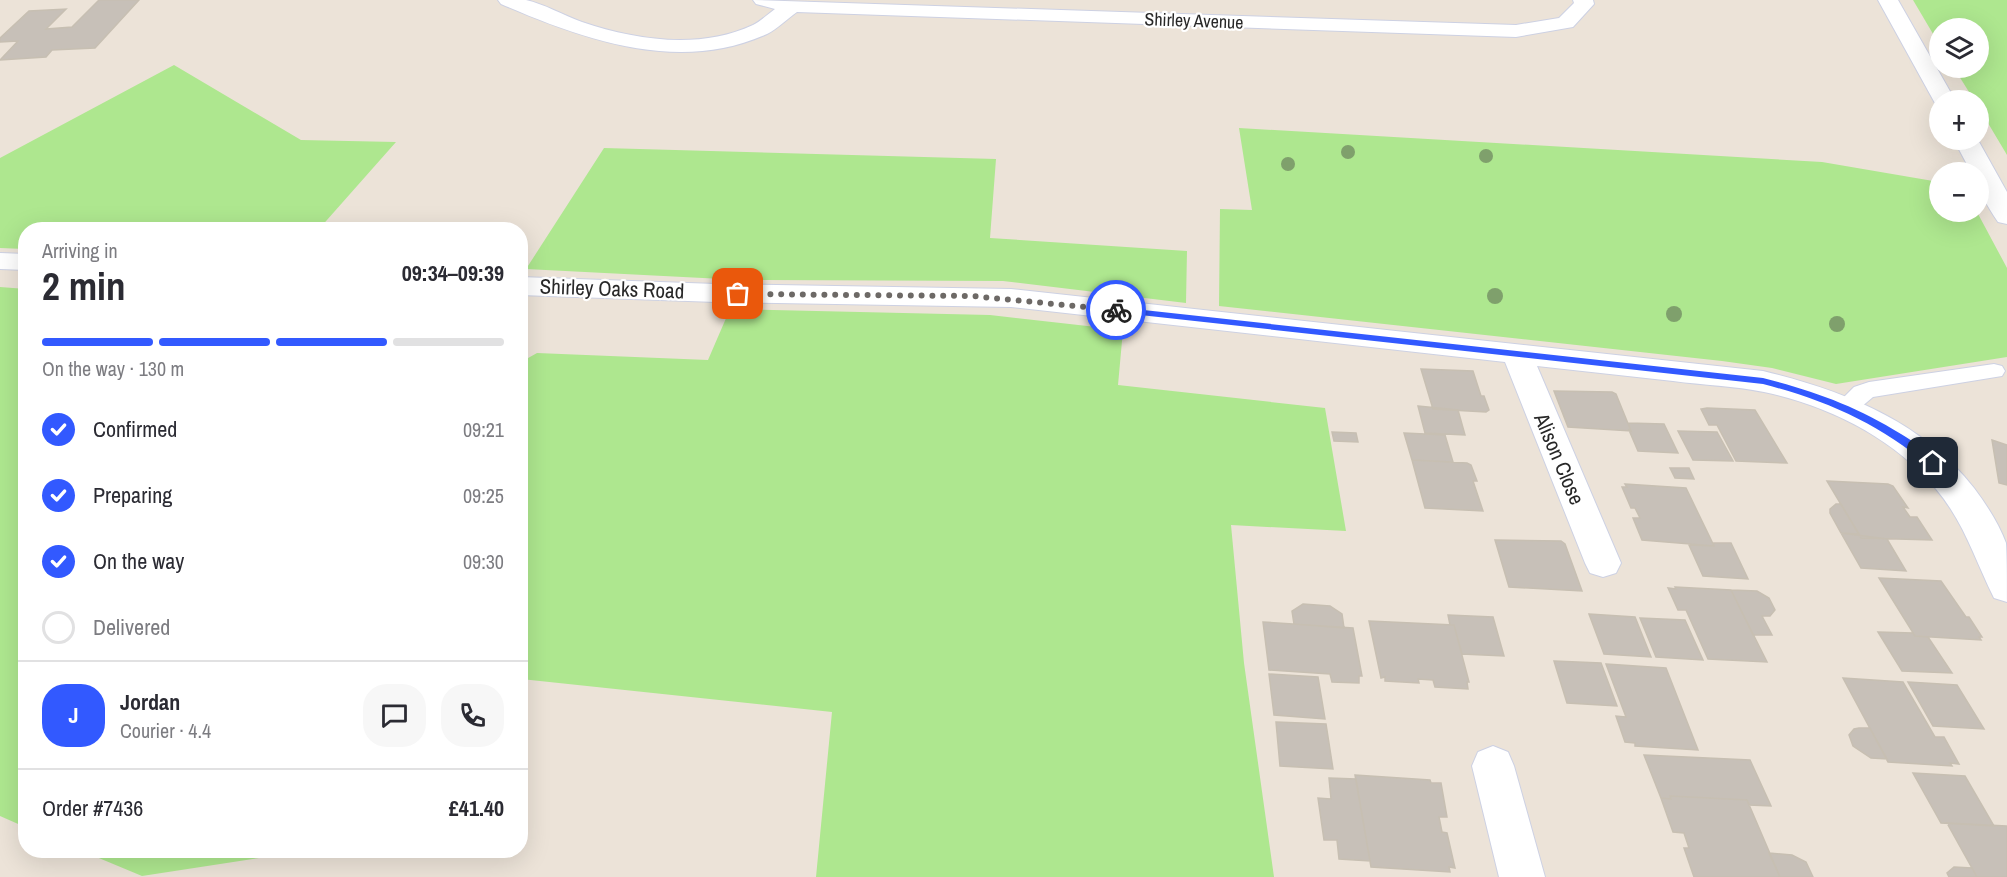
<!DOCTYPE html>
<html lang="en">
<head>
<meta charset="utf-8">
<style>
	:root { --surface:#fff; --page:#f7f7f7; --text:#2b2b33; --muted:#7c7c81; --line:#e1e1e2; --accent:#3259ff }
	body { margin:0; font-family:"Archivo Narrow",sans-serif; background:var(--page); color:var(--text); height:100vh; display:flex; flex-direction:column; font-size:22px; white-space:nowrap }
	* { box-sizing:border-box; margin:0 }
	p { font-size:20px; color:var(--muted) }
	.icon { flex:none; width:33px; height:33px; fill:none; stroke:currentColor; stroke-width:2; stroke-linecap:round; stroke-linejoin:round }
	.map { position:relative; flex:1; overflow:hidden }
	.sheet { position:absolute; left:18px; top:222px; width:510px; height:636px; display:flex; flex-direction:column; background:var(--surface); border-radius:24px; box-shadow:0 6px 24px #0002 }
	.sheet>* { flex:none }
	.tools { position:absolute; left:1929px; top:18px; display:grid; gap:12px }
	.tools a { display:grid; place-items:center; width:60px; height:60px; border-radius:50%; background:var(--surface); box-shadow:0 6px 24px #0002; font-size:30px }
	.pin { position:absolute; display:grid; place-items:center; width:51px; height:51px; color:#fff; margin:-26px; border-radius:12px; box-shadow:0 3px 9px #0006 }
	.courier { position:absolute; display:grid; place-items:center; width:60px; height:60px; margin:-30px; border:4px solid #3259ff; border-radius:50%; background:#fff; color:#222; box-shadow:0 2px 8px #0007 }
	.head em { font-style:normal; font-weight:700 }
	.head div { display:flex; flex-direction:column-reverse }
	.head { display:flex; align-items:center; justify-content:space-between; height:102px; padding:0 24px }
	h1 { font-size:39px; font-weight:700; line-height:45px }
	.bar { display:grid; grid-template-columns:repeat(4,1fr); gap:9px 6px; align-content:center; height:72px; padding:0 24px }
	.bar i { height:8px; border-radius:4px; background:var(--line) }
	.bar .on { background:var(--accent) }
	.bar p { grid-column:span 4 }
	.line { display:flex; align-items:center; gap:15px; padding:0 24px; border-top:2px solid var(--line) }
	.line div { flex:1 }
	.round { display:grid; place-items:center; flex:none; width:63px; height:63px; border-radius:24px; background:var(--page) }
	ol { padding:0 24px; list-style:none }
	li { display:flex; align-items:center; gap:18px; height:66px }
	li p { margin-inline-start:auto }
	li .icon { padding:6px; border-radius:50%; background:var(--accent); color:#fff; stroke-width:4 }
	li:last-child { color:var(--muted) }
	li i { width:33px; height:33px; border:3px solid var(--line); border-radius:50% }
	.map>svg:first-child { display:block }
	.green { fill:#aee78f }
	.building { fill:#c7c0b8; stroke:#c7bfb2; stroke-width:1.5 }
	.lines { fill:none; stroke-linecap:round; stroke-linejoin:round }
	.service-casing { stroke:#cdd1e3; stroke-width:2 }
	.minor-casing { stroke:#cdd1e3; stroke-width:2 }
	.service { fill:#fff; fill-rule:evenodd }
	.minor { fill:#fff; fill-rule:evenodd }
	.tree { fill:#7fa06c }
	.route { fill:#3259ff }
	.done { stroke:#6d6966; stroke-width:6; stroke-dasharray:0 10.8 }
	.labels { text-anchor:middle; stroke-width:4.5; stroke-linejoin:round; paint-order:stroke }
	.far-street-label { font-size:18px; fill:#282828; stroke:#fff }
	.street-label { font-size:21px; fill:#282828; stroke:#fff }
</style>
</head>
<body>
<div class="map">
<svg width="2007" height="877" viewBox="0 0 2007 877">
	<rect width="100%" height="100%" fill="#ece3d8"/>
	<path class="green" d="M1913 0H2007V155L1979 108 1978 100H1974L1954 68H1978V28H1940L1939 44Z
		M174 65 301 140 396 142 319 229 26 230 25 249 0 248V158Z
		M1239 128 1822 162 1939 182 1940 212H1977L2007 268V357L1836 384 1772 368 1722 361 1219 306 1220 209 1252 210Z
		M604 148 996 159 990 238 1187 251 1186 303 1003 281 742 280 526 269Z
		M0 287 26 289 25 827 0 816Z
		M730 309 990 315 1123 330 1118 385 1325 408 1346 531 1231 525 1244 663 1274 877H816L832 712 521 679V362L537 353 708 360Z
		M82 851H305L142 876Z"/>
	<path class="building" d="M99 0H139L95 48 52 50 46 57 0 60 18 41 0 42V38L29 11 66 9 46 29 72 27Z
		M1421 369 1473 371 1481 396H1484L1489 410 1486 412 1433 409Z
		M1554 391 1612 392 1616 394 1631 431 1568 427Z
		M1418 406 1458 410 1465 435 1425 433Z
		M1707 408 1755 410 1787 463 1736 461 1717 425H1709L1701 409Z
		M1628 423 1664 424 1678 453 1638 451 1629 430 1631 431Z
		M1678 431 1717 432 1733 461 1693 460Z
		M1332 432 1356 433 1358 442 1334 441Z
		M1404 433 1445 435 1453 462 1412 460Z
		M1992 440 2007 445V485L1999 483Z
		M1412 460 1467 463 1471 465 1477 481H1473L1483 511 1425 508Z
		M1670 468H1689L1694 479 1675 478Z
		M1827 481 1888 484 1893 486 1908 508 1903 507 1910 517H1917L1932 540 1861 538Z
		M1625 484 1686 488 1714 546 1642 540 1633 518H1640L1635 508H1631L1622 487H1627Z
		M1836 504H1841L1859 534 1841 533 1830 513V509Z
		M1841 533 1887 539 1906 571 1861 568Z
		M1495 540 1561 541 1565 544 1582 591 1509 587Z
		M1713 543H1731L1748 579 1703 576 1689 545 1714 546Z
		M1879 578 1941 581 1966 617H1969L1982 637H1979L1981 640 1915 636Z
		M1675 587 1731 590 1767 662 1708 659 1686 610H1678L1668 588 1676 589Z
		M1731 590 1757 591 1769 598 1775 610 1770 616H1762L1772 635H1753Z
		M1303 604 1330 606 1342 614 1344 628 1294 624 1292 611Z
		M1589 614 1635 617 1651 657 1604 654Z
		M1448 615 1493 617 1504 656 1462 654 1454 625H1450Z
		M1640 618 1685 620 1703 660 1656 657Z
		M1369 621 1454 625 1469 682H1467L1468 689 1435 687 1433 680 1418 679 1419 683 1385 681V677L1381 678Z
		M1263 622 1353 628 1362 676H1359V683L1332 682 1330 674 1269 670Z
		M1878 632 1913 633 1915 636 1928 637 1952 673 1902 671Z
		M1554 661 1601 663 1617 706 1567 703Z
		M1606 664 1666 668 1698 750 1635 746V743L1625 742 1616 716 1626 717Z
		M1269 674 1318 677 1325 719 1274 715Z
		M1843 678 1903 682 1935 737H1944L1959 764 1950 763 1952 766 1888 762Z
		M1908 682 1957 685 1984 729 1933 726Z
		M1276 722 1326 724 1333 769 1280 766Z
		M1859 728H1870L1887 759 1871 758 1853 746 1849 735 1854 729Z
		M1644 755 1750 760 1771 806 1749 805 1747 800 1670 796 1671 799 1661 798Z
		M1913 773 1965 776 1994 826 1941 823Z
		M1355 775 1430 780 1431 783H1441L1447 817H1439L1442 832 1447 833 1455 868 1449 867 1450 872 1371 867Z
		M1329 778 1356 779 1370 861 1339 859 1337 840H1324L1318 798 1331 799Z
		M1670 796 1747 800 1780 877H1694L1684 848H1689L1684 833 1673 832 1661 798 1671 799Z
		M1947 823 2007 826V877H1977Z
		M1769 853 1792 855 1806 862 1813 877H1780Z
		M1954 867 1972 868 1977 877H1949L1947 873Z"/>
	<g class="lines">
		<defs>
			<path id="service" d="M1994 364 2002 366 2005 371 2002 376 1873 397 1854 413 1846 415 1838 413 1834 407 1854 387 1869 382Z"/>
			<path id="minor" d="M498 0C507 0 517 0 526 0 544 4 563 15 582 22 635 40 700 50 753 25 761 21 768 14 775 9L756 4 753 0 1516 25 1559 18 1574 3 1573 0H1593L1594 4 1573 27 1516 37 797 12C787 19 777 29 767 34 680 74 584 40 501 4Z
				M1878 0H1898L1955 100H1940V106L1936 105Z
				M1954 140H1978L2007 192V224L1998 222C1987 206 1978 191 1978 172H1971Z
				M0 253 26 254V270L0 269Z
				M520 277 716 284 1011 289 1763 371C1844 391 1920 420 1974 488 1986 504 1999 524 2006 543 2007 557 2007 586 2007 602L1994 598C1975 560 1964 522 1936 489 1895 439 1828 405 1764 392 1735 386 1703 385 1673 381 1628 376 1582 371 1537 366L1621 563 1616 573 1603 577 1590 573 1585 563 1505 362 1011 307 716 302 520 295Z
				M1493 746 1508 752 1514 766 1545 877H1499L1472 766 1478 752Z"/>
		</defs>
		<use href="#service" class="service-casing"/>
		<use href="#minor" class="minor-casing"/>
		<use href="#service" class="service"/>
		<use href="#minor" class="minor"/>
	</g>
	<g class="tree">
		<circle cx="1348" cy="152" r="7"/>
		<circle cx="1486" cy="156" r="7"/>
		<circle cx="1288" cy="164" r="7"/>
		<circle cx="1495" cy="296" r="8"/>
		<circle cx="1674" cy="314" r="8"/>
		<circle cx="1837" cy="324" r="8"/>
	</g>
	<path class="route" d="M1116 307 1763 378C1814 391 1856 406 1901 434 1914 442 1928 451 1938 463L1933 467 1929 466C1880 424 1825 400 1763 384L1113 312V308Z"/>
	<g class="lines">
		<path class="done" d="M738 294 972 296 1116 310"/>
	</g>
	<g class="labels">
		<g class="far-street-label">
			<text transform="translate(1194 21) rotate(2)" y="6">Shirley Avenue</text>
		</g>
		<g class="street-label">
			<text transform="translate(612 289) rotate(2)" y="7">Shirley Oaks Road</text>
			<text transform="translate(1559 459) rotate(67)" y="7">Alison Close</text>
		</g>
	</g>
</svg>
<div class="tools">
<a><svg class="icon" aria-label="layers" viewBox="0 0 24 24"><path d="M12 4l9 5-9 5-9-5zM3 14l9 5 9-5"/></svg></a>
<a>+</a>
<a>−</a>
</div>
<div class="pin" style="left:738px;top:294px;background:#ea580c"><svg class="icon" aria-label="bag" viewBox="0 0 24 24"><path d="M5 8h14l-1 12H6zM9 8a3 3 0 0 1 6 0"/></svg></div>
<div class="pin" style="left:1933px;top:463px;background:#1f2937"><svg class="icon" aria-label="home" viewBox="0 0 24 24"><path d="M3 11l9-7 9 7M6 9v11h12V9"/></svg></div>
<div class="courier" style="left:1116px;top:310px"><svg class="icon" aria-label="bike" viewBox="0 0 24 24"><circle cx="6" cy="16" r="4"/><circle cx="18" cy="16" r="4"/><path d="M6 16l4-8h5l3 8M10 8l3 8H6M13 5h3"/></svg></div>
<section class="sheet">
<div class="head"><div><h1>2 min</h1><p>Arriving in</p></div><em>09:34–09:39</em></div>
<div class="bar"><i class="on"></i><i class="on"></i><i class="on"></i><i></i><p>On the way · 130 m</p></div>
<ol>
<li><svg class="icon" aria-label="check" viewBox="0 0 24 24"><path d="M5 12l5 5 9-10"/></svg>Confirmed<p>09:21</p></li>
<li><svg class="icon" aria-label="check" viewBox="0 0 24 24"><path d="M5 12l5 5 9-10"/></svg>Preparing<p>09:25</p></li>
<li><svg class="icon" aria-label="check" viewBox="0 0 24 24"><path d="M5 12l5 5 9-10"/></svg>On the way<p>09:30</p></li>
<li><i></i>Delivered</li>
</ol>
<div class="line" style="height:108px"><b class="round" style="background:var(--accent);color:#fff">J</b><div><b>Jordan</b><p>Courier · 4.4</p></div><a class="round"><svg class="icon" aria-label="chat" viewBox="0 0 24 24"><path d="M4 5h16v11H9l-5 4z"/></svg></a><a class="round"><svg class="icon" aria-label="phone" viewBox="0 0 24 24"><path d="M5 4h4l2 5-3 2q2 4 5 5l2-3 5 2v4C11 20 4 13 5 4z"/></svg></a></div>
<div class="line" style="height:78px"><div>Order #7436</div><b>£41.40</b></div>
</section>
</div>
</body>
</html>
